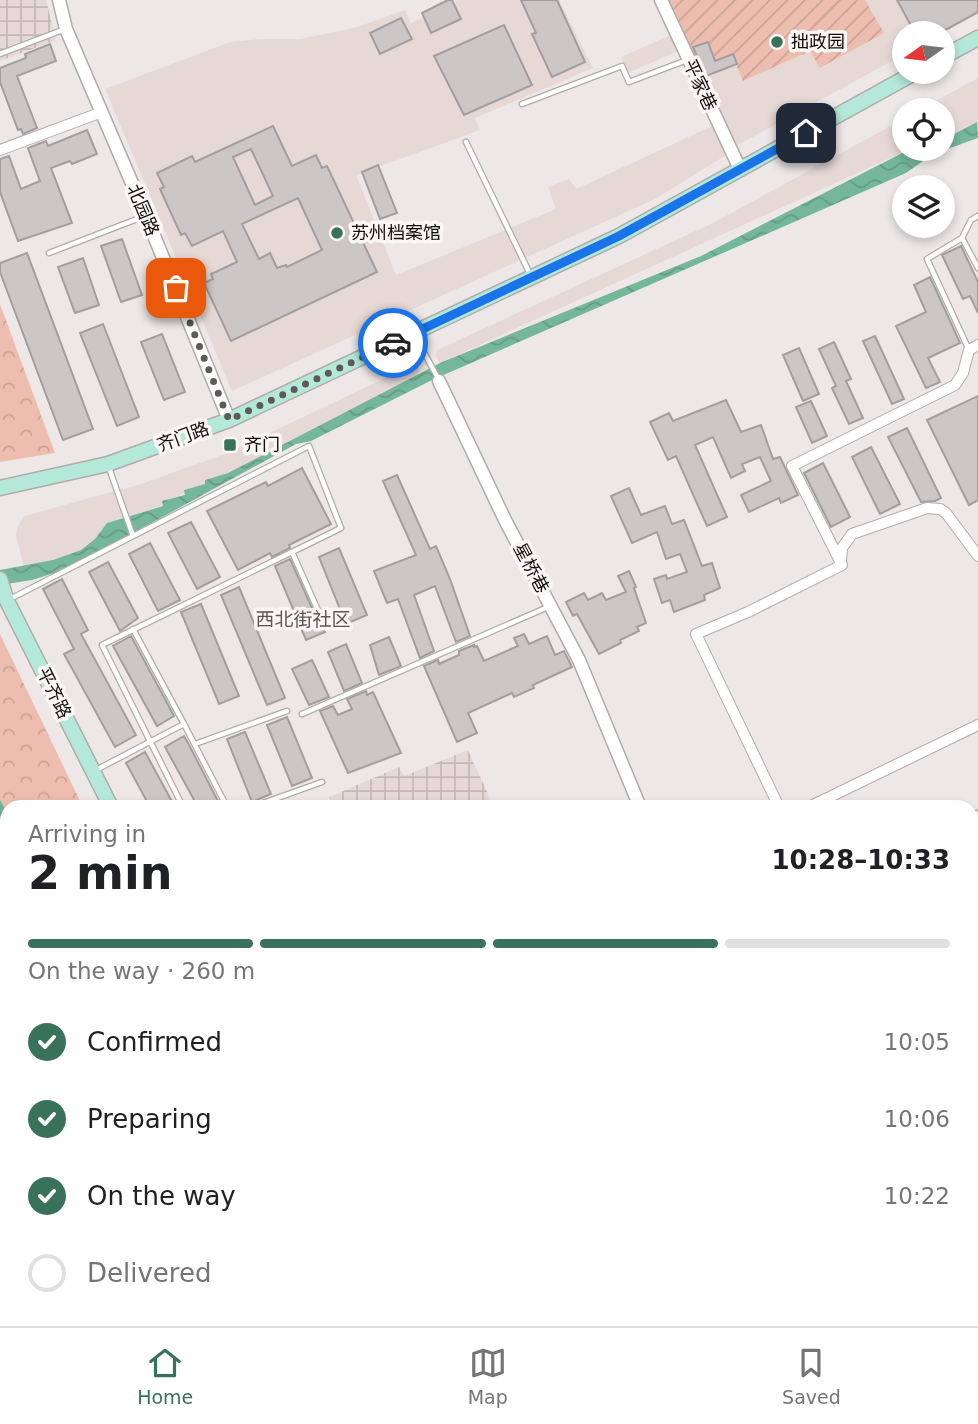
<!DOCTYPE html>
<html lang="en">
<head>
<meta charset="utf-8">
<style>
	:root { --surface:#fff; --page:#f2f2f2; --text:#202124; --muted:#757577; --line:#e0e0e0; --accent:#39725b }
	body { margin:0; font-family:"DejaVu Sans","Noto Sans SC",sans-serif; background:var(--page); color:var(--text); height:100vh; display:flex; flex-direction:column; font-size:26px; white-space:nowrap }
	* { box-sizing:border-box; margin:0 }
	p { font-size:23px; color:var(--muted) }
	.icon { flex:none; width:38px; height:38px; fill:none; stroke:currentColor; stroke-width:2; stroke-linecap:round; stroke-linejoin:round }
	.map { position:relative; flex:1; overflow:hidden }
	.details { position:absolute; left:0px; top:800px; width:978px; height:527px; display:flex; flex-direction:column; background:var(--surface); border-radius:21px 21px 0 0; box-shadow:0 4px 10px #0003 }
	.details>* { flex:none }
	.needle { width:46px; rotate:256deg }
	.buttons { position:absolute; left:892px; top:21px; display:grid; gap:14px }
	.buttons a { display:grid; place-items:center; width:63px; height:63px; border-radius:50%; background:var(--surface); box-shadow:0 4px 10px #0003; font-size:35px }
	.pin { position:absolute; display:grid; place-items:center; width:60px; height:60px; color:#fff; margin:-30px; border-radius:14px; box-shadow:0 4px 10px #0006 }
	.courier { position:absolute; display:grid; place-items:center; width:70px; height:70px; margin:-35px; border:5px solid #1a73e8; border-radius:50%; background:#fff; color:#222; box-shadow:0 2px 9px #0007 }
	.summary em { font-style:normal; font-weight:700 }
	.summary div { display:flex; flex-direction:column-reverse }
	.summary { display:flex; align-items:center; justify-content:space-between; height:119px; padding:0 28px }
	h1 { font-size:46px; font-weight:700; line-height:52px }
	.bar { display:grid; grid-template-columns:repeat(4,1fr); gap:10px 7px; align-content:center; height:84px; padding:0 28px }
	.bar i { height:9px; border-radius:5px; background:var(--line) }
	.bar .selected { background:var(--accent) }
	.bar p { grid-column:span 4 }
	ol { padding:0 28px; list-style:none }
	li { display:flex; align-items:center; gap:21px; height:77px }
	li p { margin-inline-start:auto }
	li .icon { padding:7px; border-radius:50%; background:var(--accent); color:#fff; stroke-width:4 }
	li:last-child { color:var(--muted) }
	li i { width:38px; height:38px; border:4px solid var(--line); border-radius:50% }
	.dock { display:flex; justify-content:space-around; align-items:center; height:98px; border-top:2px solid var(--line); background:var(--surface); font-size:19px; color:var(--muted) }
	.dock a { display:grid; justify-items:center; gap:4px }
	.dock .selected { color:var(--accent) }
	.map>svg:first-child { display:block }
	.built { fill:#e6d9d5 }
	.industrial { fill:url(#industrial-grid) }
	.park { fill:url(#park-crowns) }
	.garden { fill:url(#garden-furrows) }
	.water { fill:url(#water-waves) }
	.building { fill:#ccc7c6; stroke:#a39e9d; stroke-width:2; fill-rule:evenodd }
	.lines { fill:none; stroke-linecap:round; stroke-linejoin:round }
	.service-casing { stroke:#b0acaa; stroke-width:7 }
	.minor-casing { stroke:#b0acaa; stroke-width:12 }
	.tertiary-casing { stroke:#b0acaa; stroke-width:15 }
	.secondary-casing { stroke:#b0acaa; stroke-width:17 }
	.primary-casing { stroke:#c5c5c5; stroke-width:18 }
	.service { stroke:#fff; stroke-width:4.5 }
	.minor { stroke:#fff; stroke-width:10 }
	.tertiary { stroke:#fff; stroke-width:12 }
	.secondary { stroke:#b4e9da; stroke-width:14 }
	.primary { stroke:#69d3b5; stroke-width:16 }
	.done { stroke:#5d5a59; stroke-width:7; stroke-dasharray:0 12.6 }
	.route { stroke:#1a73e8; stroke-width:9 }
	.poi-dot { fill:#39725b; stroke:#faf6f4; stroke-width:2.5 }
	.labels { text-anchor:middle; stroke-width:7; stroke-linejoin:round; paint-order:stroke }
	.poi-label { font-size:18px; fill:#0f0d0d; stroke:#faf6f4; text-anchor:start }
	.street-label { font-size:18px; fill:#0f0d0d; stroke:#faf6f4 }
	.neighbourhood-label { font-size:19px; fill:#5a5655; stroke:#faf6f4 }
</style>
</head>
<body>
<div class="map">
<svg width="978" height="1326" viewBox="0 0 978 1326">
	<defs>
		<pattern id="industrial-grid" width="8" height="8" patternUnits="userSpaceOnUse" patternTransform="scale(1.75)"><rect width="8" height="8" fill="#e6d9d5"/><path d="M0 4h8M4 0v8" fill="none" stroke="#c4b9b6"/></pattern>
		<pattern id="park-crowns" width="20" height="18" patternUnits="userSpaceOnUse" patternTransform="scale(1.75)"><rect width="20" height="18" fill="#edbeaf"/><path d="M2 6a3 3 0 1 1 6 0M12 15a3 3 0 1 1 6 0" fill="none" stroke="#caa295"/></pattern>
		<pattern id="garden-furrows" width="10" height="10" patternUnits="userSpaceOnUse" patternTransform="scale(1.75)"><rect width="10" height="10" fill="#edbeaf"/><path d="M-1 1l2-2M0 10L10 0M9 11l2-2" fill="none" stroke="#caa295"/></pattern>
		<pattern id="water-waves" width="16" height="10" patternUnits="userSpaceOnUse" patternTransform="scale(1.75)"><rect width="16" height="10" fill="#75b79b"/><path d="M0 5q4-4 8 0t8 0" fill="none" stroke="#649c84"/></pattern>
	</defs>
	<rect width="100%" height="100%" fill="#ede8e7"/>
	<path class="built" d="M459 0H559L593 68 475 118 480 130 356 175 396 275 556 209 548 187 569 179 576 189 712 126 728 154 655 199 232 391 105 89 230 42 260 39H300L354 28 405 10 411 23Z
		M865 0H978V14L942 33H905V54L736 146 702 77 737 64 744 81 810 50 821 68 883 33Z
		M671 35 678 51 628 73 621 57Z
		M978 78V123L943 140V110H919Z
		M905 118V149H910L440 363 435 355 437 350 713 223Z
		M417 363 420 373 228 473 205 480 206 484 185 490V494L162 501 164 505 107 523 95 539 81 550 53 560 24 567 16 536 17 528 24 516 141 484 225 454Z"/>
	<path class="industrial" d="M0 0H46L56 40 0 61Z
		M468 750 494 807H333L329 797 399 767 404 776Z"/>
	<path class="park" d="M0 304 55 453 0 462Z
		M0 634 80 801V807H7V812L0 800Z"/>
	<path class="garden" d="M669 0H865L884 33 820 68 810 51 743 81 736 64 702 77Z"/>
	<path class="water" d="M977 122 978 138 933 154 906 173 432 380 311 441 296 444 67 569 32 580 0 585V570L53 560 81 550 95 539 107 523 163 506 162 501 185 495 184 490 205 484V480L228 473 440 363 701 256 910 149H917L919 152 926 149H943V140Z
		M0 800 7 812V1082L0 1063Z
		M118 1320H279L282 1326H121Z"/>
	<path class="building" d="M448 0H452L461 19 431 33 422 13Z
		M521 0H557L585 62 552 77 532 34 536 33Z
		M897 0H978V12L940 33H915Z
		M401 18 412 39 380 54 370 33Z
		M504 25 532 85 464 115 434 56Z
		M708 42 715 61 733 54 737 64 706 76 693 47Z
		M50 44 56 61 17 76 37 128 23 134 21 129 18 130 0 82V68L26 58 25 54Z
		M273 126 292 166 316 155 322 168 327 166 377 272 231 341 204 283 213 279 211 274 237 262 223 231 192 246 185 233 181 235 160 189 164 187 157 173 192 156 195 162ZM251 149 273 196 255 205 233 157ZM298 198 322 250 287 267 286 265 277 268 270 253 259 259 242 224Z
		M87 130 97 154 72 164 70 161 51 168 72 223 18 241 0 192V159L9 156 21 189 40 181 28 148 46 141 48 146Z
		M378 165 397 213 380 219 362 172Z
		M122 239 142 295 121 302 101 246Z
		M961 246 978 282V313L970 296 963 299 942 255Z
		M27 253 93 429 63 440 0 272V263Z
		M83 258 99 305 75 313 58 267Z
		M930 277 960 343 928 358 940 382 926 388 896 326 926 312 914 285Z
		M103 324 139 417 117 426 80 333Z
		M162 334 185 392 164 400 141 342Z
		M875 336 904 399 892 404 863 341Z
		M834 342 851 379 846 381 863 418 849 424 832 388 836 386 819 349Z
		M799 348 819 394 803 401 783 355Z
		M978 396V500L969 505 927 420Z
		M726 400 741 432 761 425 773 459 780 457 798 495 781 503 779 498 749 512 741 495 771 481 760 457 742 464 745 471 731 478 713 437 695 445 727 517 707 526 676 456 668 460 650 422 669 413 673 421Z
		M811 401 827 436 812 443 796 407Z
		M907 428 941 498 935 501 921 502 888 437Z
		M871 447 900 504 880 514 852 457Z
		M823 463 850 517 831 527 804 473Z
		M302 468 331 524 289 545 290 548 272 557 270 553 238 570 207 511 266 482 268 486Z
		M397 475 430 549 436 546 450 579 470 636 456 642 435 586 414 595 434 651 420 658 398 599 387 603 374 571 416 555 383 481Z
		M629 488 641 515 665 506 672 524 684 520 702 566 712 563 720 588 704 595 705 600 674 612 670 600 662 603 654 579 666 575 667 579 687 572 680 554 666 559 657 532 632 543 611 496Z
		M191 522 220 577 197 589 168 533Z
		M150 543 180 600 158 611 129 554Z
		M339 548 367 615 346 624 319 557Z
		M290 559 320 626 325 632 306 640 275 566Z
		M108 562 138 618 120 631 89 572Z
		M629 571 636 587 634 588 646 623 637 627 639 631 620 640 621 643 599 654 577 614 573 616 566 602 584 593 588 600 602 593 606 600 626 592 618 576Z
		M62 579 88 630 81 634 136 735 115 747 64 654 74 649 43 589Z
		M239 587 285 698 267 705 221 595Z
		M201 604 239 696 219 704 181 612Z
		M524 634 529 644 547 636 555 655 564 651 572 667 533 685 534 688 514 697 512 693 468 713 477 733 457 742 424 666 438 660 439 664 459 655V651L474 645V647L477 646 484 661 518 646 514 638Z
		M131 636 174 716 157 726 113 646Z
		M389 637 401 666 379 675 370 645Z
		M346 644 362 683 344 691 328 652Z
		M312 660 329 697 309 705 292 669Z
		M366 691 367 695 373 692 401 753 348 773 320 711 333 706 338 715 352 709 347 699Z
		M287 717 312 778 292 786 267 725Z
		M245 732 271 794 252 802 227 739Z
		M184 736 188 743 221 807H198L165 747Z
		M145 752 175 807H150L126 763Z"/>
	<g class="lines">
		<defs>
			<path id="service" d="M0 54 65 29
				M522 104 622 66 629 82 687 60
				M466 142 531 276
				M962 238 971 220 978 216
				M49 253 145 216
				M415 336 439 380
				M969 350 927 259 962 238 978 268
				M109 468 133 536
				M8 600 309 446 341 528 292 552 324 624
				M302 714 548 607
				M184 724 227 807
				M195 744 287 711
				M94 771 184 724 133 629
				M183 807 102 645 292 552
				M252 807 322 782
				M971 1127 978 1124
				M971 1137 978 1156
				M0 1286 7 1278
				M0 1320 3 1326"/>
			<path id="minor" d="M0 150 102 112
				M841 561 842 548 852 534 927 508 940 509 946 513 978 556
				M842 565 792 466 955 385 963 373 969 350 978 345
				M779 807 696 634 748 612 842 565
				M809 807 978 725
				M971 954 978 938
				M971 993 978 1007
				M640 1326 652 1320
				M869 1326 881 1320"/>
			<path id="tertiary" d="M59 0 66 29 146 216 229 420
				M661 0 740 169
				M439 381 505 520 579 660 640 807
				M971 821 978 817
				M881 1320 883 1326"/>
			<path id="secondary" d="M943 57 978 38
				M0 488 108 464 229 420 619 236 916 72
				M0 579 7 601 111 807
				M368 1320 372 1326"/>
			<path id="primary" d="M0 1179 7 1192
				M0 1231 7 1245
				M43 1320 46 1326
				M72 1320 75 1326"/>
		</defs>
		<use href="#service" class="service-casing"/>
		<use href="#minor" class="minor-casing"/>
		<use href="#tertiary" class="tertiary-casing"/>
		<use href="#secondary" class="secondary-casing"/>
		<use href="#primary" class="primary-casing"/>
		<use href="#service" class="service"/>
		<use href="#minor" class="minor"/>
		<use href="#tertiary" class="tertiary"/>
		<use href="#secondary" class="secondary"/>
		<use href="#primary" class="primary"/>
	</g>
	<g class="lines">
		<path class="done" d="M176 288 229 420 393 343"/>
		<path class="route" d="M393 343 619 236 806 133"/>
	</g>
	<g class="poi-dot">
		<circle cx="777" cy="42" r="7"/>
		<circle cx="337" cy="233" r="7"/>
		<rect x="223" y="438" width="14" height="14" rx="3.5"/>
	</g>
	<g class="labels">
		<g class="poi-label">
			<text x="791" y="48">拙政园</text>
			<text x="351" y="239">苏州档案馆</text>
			<text x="244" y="451">齐门</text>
		</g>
		<g class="street-label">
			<text transform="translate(700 85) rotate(65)" y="6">平家巷</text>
			<text transform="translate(143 210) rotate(67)" y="6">北园路</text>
			<text transform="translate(183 437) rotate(-20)" y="6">齐门路</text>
			<text transform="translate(531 568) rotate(62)" y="6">星桥巷</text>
			<text transform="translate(54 693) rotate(64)" y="6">平齐路</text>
		</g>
		<g class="neighbourhood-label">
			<text x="303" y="626">西北街社区</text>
		</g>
	</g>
</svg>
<div class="buttons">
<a><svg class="needle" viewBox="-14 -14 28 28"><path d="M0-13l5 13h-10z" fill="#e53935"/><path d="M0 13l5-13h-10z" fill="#757577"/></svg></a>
<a><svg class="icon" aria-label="locate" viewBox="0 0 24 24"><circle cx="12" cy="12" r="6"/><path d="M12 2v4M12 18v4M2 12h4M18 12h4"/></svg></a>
<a><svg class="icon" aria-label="layers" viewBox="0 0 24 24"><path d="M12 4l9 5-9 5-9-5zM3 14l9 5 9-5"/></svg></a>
</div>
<div class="pin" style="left:176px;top:288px;background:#ea580c"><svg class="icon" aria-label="bag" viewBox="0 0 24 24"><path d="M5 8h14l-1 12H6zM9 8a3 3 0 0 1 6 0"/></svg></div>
<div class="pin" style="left:806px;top:133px;background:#1f2937"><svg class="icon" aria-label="home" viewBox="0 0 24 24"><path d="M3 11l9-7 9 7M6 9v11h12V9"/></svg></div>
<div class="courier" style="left:393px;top:343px"><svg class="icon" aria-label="car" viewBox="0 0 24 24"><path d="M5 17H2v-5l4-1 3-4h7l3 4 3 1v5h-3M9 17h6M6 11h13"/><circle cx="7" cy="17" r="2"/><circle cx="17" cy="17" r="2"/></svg></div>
<section class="details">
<div class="summary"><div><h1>2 min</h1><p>Arriving in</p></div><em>10:28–10:33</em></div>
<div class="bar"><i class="selected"></i><i class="selected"></i><i class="selected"></i><i></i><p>On the way · 260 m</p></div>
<ol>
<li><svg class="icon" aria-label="check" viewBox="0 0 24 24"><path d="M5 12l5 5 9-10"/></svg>Confirmed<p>10:05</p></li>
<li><svg class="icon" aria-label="check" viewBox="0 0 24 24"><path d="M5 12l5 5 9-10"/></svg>Preparing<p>10:06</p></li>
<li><svg class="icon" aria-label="check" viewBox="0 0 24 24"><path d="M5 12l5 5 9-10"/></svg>On the way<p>10:22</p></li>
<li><i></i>Delivered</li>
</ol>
</section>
</div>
<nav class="dock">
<a class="selected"><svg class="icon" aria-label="home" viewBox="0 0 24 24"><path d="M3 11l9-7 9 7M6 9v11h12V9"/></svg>Home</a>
<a><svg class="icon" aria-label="map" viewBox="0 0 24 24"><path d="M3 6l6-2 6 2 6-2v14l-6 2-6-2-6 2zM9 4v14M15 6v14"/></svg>Map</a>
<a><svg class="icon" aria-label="saved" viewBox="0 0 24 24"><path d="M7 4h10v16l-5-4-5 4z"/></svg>Saved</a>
</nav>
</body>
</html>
